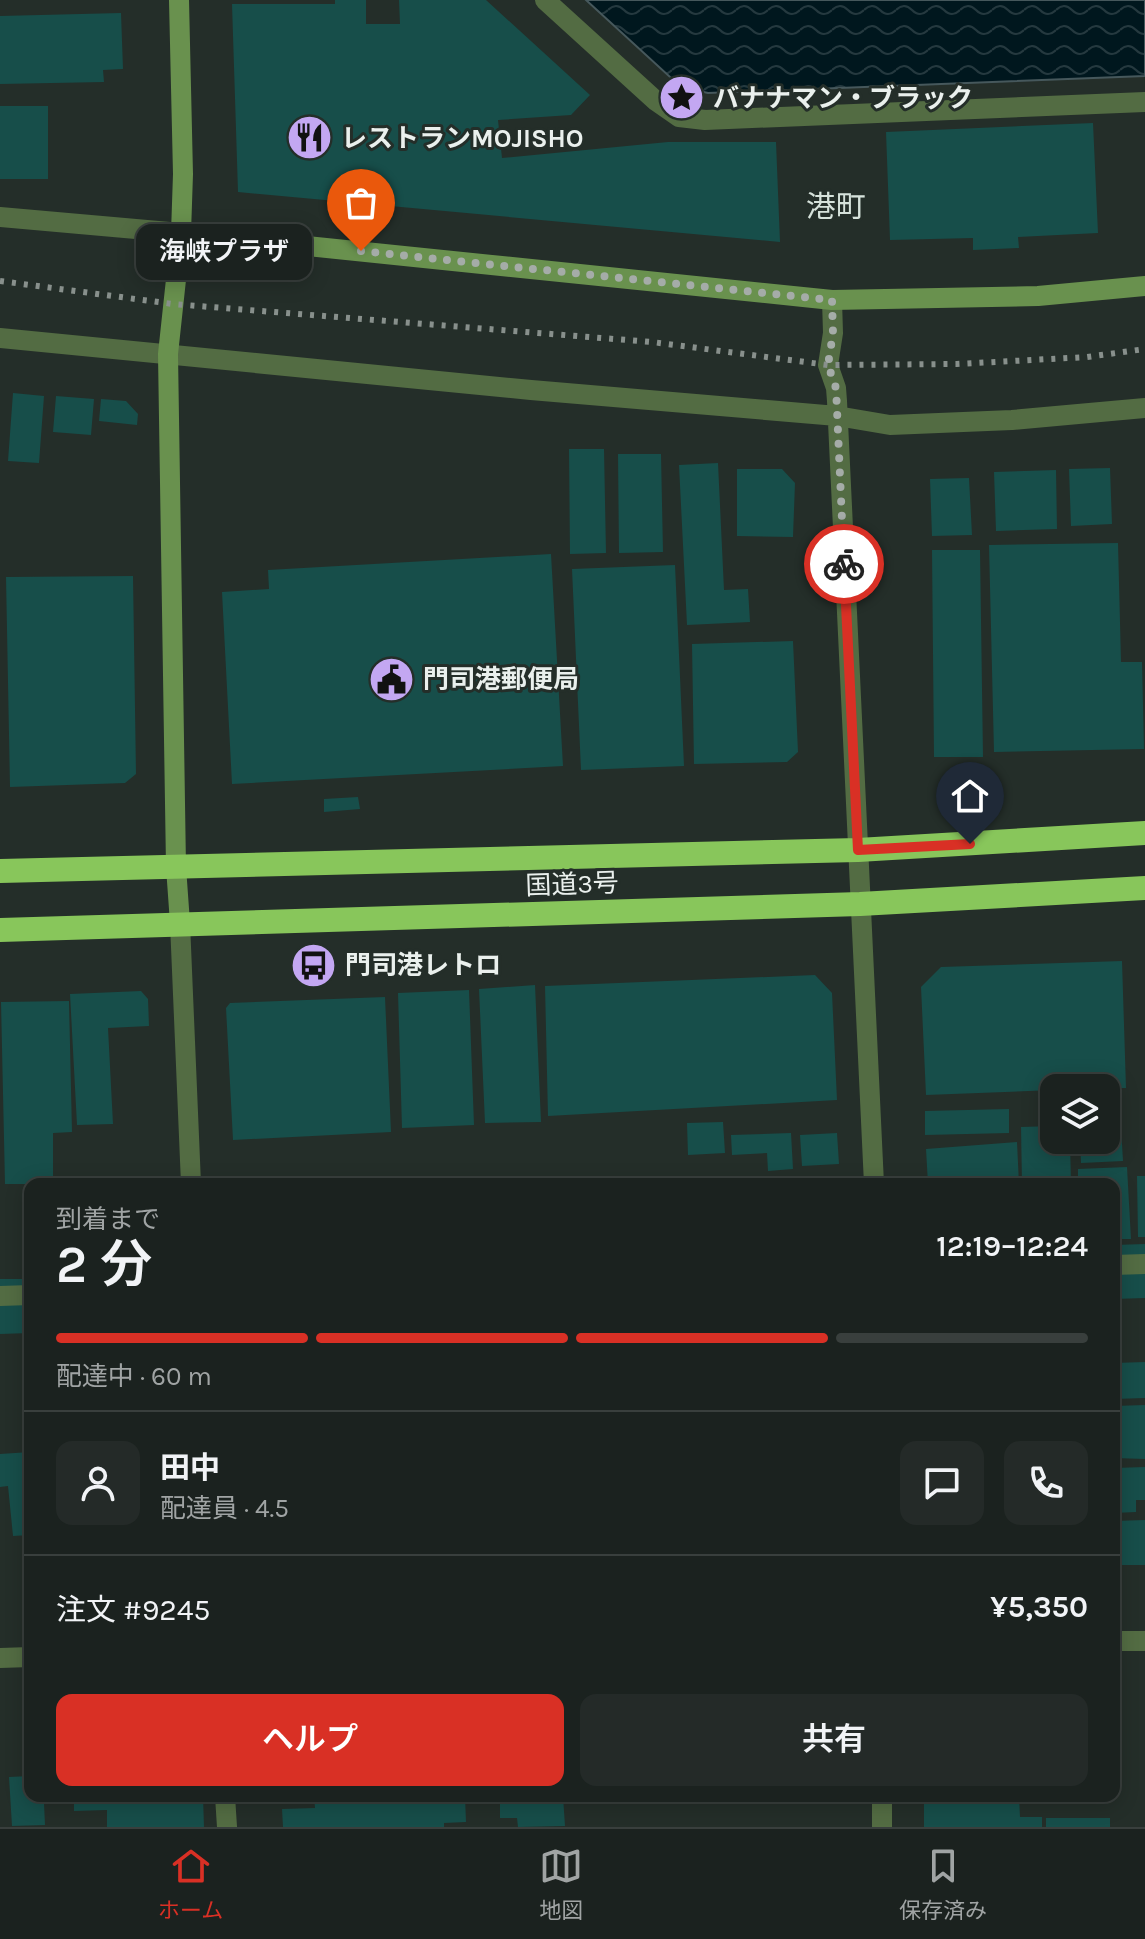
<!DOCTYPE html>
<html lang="ja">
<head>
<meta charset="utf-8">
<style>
	:root { --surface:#1b221f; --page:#242a28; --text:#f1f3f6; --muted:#a0a4a4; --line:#393f3d; --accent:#d93025 }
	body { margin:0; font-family:Karla,"Noto Sans JP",sans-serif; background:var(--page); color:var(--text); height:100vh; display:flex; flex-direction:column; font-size:30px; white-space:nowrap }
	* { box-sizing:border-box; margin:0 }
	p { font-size:26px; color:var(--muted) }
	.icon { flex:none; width:44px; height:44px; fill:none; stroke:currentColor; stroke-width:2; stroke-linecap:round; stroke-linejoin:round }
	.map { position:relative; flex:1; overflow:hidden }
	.drawer { position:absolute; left:24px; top:1178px; width:1096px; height:624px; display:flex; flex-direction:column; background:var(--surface); border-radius:16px; box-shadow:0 4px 20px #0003,0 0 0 2px var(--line) }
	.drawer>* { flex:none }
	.buttons { position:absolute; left:1040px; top:1074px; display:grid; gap:16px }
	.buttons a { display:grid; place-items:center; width:80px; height:80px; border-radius:16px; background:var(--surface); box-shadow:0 4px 20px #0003,0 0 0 2px var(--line); font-size:40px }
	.pin { position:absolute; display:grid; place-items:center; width:68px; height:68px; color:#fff; margin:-82px -34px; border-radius:50% 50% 50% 0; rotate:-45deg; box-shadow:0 0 8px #0007 }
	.pin .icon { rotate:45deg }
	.courier { position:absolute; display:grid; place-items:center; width:80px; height:80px; margin:-40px; border:6px solid #d93025; border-radius:50%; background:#fff; color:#222; box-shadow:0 2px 10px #0007 }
	.bubble { position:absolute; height:56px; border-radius:16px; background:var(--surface); box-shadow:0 4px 20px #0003,0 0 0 2px var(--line); font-size:26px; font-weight:600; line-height:56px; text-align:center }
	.overview em { font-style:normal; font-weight:600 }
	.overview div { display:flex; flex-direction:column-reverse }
	.overview { display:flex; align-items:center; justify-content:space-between; height:136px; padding:0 32px }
	h1 { font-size:52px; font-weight:600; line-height:60px }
	.bar { display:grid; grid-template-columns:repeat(4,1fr); gap:12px 8px; align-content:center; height:96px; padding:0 32px }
	.bar i { height:10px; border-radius:6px; background:var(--line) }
	.bar .selected { background:var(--accent) }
	.bar p { grid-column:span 4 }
	.line { display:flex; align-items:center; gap:20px; padding:0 32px; border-top:2px solid var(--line) }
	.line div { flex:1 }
	.round { display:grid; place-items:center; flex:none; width:84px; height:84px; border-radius:16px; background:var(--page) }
	.primary-button { display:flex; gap:16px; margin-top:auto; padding:16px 32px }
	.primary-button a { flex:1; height:92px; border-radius:16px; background:var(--accent); color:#fff; font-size:32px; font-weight:600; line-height:92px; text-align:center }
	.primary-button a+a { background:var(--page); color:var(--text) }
	.menu { display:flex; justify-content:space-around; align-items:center; height:112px; border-top:2px solid var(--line); background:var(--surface); font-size:22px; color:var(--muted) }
	.menu a { display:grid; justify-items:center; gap:4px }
	.menu .selected { color:var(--accent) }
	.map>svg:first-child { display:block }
	.water { fill:url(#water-waves); stroke:#46585c; stroke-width:2 }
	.building { fill:#174e4a }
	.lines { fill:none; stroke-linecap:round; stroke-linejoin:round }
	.street { stroke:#536c43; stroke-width:20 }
	.secondary { stroke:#69914e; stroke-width:20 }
	.highway { stroke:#88c65b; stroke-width:24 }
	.rail { stroke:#88908c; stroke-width:6; stroke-dasharray:4 8; stroke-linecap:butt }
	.done { stroke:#a5aca8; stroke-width:8; stroke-dasharray:0 14.4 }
	.route { stroke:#d93025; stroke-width:10 }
	.labels { text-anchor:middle; stroke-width:6; stroke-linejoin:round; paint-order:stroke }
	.poi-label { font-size:26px; font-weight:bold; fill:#eaf0ed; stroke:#242e29; text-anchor:start }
	.street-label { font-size:26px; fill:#eaf0ed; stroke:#242e29 }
	.quarter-label { font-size:30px; fill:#d6e2db; stroke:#242e29 }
</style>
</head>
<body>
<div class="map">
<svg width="1145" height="1827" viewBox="0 0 1145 1827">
	<defs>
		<pattern id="water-waves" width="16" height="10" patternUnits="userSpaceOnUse" patternTransform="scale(2)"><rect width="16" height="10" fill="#00171e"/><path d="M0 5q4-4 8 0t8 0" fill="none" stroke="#25393f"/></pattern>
	</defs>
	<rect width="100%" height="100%" fill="#242e29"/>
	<path class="water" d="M586 0H1145V76L708 93 690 89 670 77Z"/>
	<path class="building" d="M335 0H366V24H400L399 0H486L590 95 571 115 498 120 502 158 668 142H776L780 242 238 192 232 4H335Z
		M121 13 123 69 103 70 104 82 0 84V16Z
		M0 106H48V179H0Z
		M1093 123 1098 233 1018 237 1019 248 973 250V238L890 240 886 132Z
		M13 393 44 396 39 463 8 461Z
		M56 396 94 399 91 435 53 432Z
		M101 399 126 401 138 414 137 425 99 421Z
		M569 449H604L606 553 570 554Z
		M618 454H661L663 552 619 553Z
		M718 463 724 590 748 589 750 622 687 625 679 465Z
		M1110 468 1112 524 1071 526 1069 469Z
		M737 469H782L795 483 793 537 737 536Z
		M1056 470 1057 529 996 531 994 472Z
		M969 478 972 535 932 536 930 479Z
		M1118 543 1121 662H1142L1144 749 994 752 989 545Z
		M932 550H980L983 757H934Z
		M551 554 563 766 232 784 222 592 269 589 268 570Z
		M675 565 684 766 581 770 572 569Z
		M133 576 136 774 125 783 10 787 6 577Z
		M793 641 798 752 787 762 694 764 692 644Z
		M358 797 360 809 324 812V799Z
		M1122 961 1126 1088H1054V1090L926 1095 921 987 941 967Z
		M330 965 332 978 296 980V967Z
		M815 975 832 993 837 1100 548 1116 545 986Z
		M535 985 541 1122 485 1123 479 989Z
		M469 990 474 1125 402 1128 398 993Z
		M141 991 148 999 149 1026 108 1028 113 1124 77 1125 70 994Z
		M385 997 391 1132 233 1140 226 1008 230 1003Z
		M69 1001 72 1132 53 1133V1184H5L1 1002Z
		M1009 1109V1133L925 1135V1111Z
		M723 1122 725 1153 688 1155 687 1123Z
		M1054 1126V1140H1070L1071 1184H1022L1021 1127Z
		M1106 1127H1121L1123 1161 1081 1163 1080 1140H1106Z
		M791 1133 793 1169 768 1171 767 1153 732 1155 731 1135Z
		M837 1133 839 1164 802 1166 800 1135Z
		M1017 1142 1019 1184H928L926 1149Z
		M1127 1167 1131 1239H1114V1184H1078V1169Z
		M1137 1176H1145V1237H1138Z
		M1145 1244V1298L1114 1299V1245Z
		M0 1279H30V1333L0 1334Z
		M1145 1362V1398L1114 1399V1363Z
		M1145 1405V1459L1114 1458V1406Z
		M30 1452V1535L13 1536 8 1486 0 1487V1454Z
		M1145 1467V1500H1136V1512L1114 1513V1468Z
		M1145 1520V1565H1114V1521Z
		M30 1776V1796H203L204 1827H107V1810L74 1811V1801L44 1803 45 1825 12 1826 9 1777Z
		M314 1796H465L466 1822 444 1823V1827H283L282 1809 315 1808Z
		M500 1796H563L565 1826 518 1827 517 1818H500Z
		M924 1796H1019L1020 1817H1042V1827H924Z
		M1046 1818H1110V1827H1046Z"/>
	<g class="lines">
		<path class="street" d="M545 0 656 101 679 117 705 120 1145 102
			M0 217 181 233
			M832 300 833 333 828 365 836 388 837 401 874 1184
			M0 338 531 390 837 416 890 425 1012 420 1145 408
			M180 923 191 1184
			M1114 1265 1145 1264
			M0 1296 30 1295
			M1114 1641H1145
			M0 1658 30 1657
			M225 1796 227 1827
			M882 1796V1827"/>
		<path class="secondary" d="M179 0 183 174 181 233 168 354 176 867 180 923
			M181 233 832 300 1038 296 1145 286"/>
		<path class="highway" d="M0 871 858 850 1145 833
			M0 930 860 904 1145 888"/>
		<path class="rail" d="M0 281 173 304 652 342 828 365 957 364 1087 357 1145 349"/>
	</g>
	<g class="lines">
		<path class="done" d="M361 251 832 300 833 333 828 365 836 388 844 564"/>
		<path class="route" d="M844 564 858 850 970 844"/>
	</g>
	<defs>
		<symbol id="sight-disc" viewBox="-11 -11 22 22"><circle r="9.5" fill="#c3a7f2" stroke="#242e29"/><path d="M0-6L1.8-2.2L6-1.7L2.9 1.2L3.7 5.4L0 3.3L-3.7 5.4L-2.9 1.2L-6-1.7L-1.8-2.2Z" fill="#111"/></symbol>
		<symbol id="restaurant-disc" viewBox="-11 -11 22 22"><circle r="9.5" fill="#c3a7f2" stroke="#242e29"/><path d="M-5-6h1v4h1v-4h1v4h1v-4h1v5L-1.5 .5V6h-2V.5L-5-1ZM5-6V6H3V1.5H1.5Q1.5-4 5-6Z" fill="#111"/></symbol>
		<symbol id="civic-disc" viewBox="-11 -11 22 22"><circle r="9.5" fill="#c3a7f2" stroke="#242e29"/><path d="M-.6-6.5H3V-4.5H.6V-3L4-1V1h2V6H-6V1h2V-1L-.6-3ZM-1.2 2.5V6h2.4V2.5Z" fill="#111"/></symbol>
		<symbol id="bus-disc" viewBox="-11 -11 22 22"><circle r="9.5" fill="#c3a7f2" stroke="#242e29"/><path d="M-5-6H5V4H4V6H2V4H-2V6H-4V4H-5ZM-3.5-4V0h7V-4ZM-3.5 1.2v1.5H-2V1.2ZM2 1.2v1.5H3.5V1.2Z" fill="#111"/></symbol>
	</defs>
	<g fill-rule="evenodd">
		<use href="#sight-disc" x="656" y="72" width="51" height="51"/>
		<use href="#restaurant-disc" x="284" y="112" width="51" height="51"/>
		<use href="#civic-disc" x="366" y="654" width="51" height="51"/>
		<use href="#bus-disc" x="288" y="940" width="51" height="51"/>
	</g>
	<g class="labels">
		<g class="poi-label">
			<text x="713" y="107">バナナマン・ブラック</text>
			<text x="341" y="147">レストランMOJISHO</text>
			<text x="423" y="688">門司港郵便局</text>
			<text x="345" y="974">門司港レトロ</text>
		</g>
		<g class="street-label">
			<text transform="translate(572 884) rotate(-2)" y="9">国道3号</text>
		</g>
		<g class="quarter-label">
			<text x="836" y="217">港町</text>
		</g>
	</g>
</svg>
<div class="buttons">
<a><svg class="icon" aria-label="layers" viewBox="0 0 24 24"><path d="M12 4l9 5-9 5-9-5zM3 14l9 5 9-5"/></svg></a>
</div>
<div class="pin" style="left:361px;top:251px;background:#ea580c"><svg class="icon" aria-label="bag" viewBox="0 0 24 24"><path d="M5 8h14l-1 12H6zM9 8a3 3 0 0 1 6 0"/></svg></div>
<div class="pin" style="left:970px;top:844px;background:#1f2937"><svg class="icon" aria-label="home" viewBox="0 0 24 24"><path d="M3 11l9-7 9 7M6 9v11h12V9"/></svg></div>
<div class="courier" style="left:844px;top:564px"><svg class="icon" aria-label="bike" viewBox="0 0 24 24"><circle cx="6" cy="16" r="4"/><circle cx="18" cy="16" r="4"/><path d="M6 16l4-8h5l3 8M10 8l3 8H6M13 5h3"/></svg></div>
<div class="bubble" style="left:136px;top:224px;width:176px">海峡プラザ</div>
<section class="drawer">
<div class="overview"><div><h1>2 分</h1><p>到着まで</p></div><em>12:19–12:24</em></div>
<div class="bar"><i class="selected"></i><i class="selected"></i><i class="selected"></i><i></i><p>配達中 · 60 m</p></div>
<div class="line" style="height:144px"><a class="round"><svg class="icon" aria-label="person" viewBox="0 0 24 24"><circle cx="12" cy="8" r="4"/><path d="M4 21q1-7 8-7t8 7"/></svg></a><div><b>田中</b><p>配達員 · 4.5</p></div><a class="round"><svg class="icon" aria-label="chat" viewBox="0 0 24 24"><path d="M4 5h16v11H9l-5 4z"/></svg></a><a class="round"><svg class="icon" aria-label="phone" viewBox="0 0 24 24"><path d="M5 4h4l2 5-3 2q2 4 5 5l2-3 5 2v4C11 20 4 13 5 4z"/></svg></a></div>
<div class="line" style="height:104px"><div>注文 #9245</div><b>¥5,350</b></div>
<div class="primary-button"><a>ヘルプ</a><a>共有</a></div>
</section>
</div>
<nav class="menu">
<a class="selected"><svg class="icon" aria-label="home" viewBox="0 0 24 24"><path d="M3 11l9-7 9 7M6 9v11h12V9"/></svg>ホーム</a>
<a><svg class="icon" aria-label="map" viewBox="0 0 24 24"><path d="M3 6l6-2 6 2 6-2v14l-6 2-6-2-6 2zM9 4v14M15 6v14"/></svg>地図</a>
<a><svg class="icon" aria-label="saved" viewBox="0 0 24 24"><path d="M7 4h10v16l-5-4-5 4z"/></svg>保存済み</a>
</nav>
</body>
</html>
